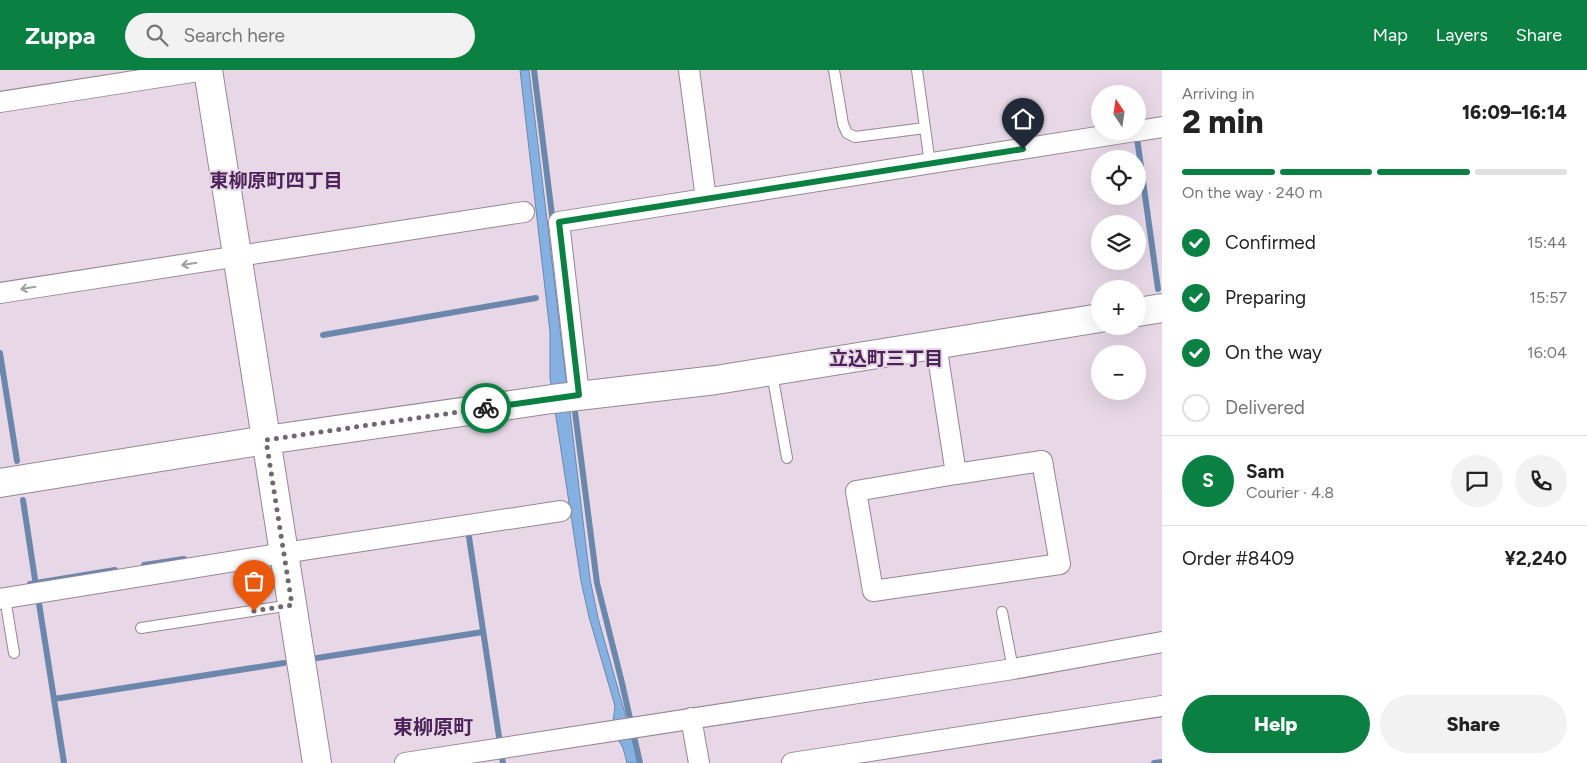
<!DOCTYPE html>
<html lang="en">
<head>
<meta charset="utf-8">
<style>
	:root { --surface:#fff; --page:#f2f2f2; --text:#222; --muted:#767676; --line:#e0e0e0; --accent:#0b8043 }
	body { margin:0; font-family:Figtree,"Noto Sans JP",sans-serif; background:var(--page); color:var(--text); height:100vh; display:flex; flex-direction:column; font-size:19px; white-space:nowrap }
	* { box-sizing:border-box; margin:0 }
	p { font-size:16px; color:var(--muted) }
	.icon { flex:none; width:28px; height:28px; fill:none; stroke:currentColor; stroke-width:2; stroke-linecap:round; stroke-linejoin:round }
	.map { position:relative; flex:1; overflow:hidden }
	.drawer { display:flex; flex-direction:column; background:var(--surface); width:425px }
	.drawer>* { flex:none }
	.needle { width:32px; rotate:347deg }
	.tools { position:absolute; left:1091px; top:15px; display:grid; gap:10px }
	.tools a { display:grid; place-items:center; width:55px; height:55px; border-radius:50%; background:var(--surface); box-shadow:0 5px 20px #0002; font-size:25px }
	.pin { position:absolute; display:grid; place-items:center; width:42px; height:42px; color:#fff; margin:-51px -21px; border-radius:50% 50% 50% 0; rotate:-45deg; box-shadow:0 0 5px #0007 }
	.pin .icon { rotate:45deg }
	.courier { position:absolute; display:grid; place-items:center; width:50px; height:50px; margin:-25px; border:4px solid #0b8043; border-radius:50%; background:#fff; color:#222; box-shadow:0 1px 6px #0007 }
	.head em { font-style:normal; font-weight:800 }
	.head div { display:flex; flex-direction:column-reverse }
	.head { display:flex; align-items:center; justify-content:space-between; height:85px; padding:0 20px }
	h1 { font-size:32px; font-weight:800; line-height:38px }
	.bar { display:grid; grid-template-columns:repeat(4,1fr); gap:8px 5px; align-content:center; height:60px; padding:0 20px }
	.bar i { height:6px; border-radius:4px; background:var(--line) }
	.bar .active { background:var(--accent) }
	.bar p { grid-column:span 4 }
	.line { display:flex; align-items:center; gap:12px; padding:0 20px; border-top:1px solid var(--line) }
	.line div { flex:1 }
	.round { display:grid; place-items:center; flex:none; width:52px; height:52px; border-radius:26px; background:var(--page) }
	ol { padding:0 20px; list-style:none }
	li { display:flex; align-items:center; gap:15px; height:55px }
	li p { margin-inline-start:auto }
	li .icon { padding:5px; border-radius:50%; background:var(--accent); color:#fff; stroke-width:4 }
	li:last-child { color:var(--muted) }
	li i { width:28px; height:28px; border:2px solid var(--line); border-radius:50% }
	.cta { display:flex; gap:10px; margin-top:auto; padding:10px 20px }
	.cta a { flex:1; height:58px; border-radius:30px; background:var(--accent); color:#fff; font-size:20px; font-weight:800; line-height:58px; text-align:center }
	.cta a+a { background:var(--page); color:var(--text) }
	header { display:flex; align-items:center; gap:30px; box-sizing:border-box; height:70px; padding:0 25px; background:var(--accent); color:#fff }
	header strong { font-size:24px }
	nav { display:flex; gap:28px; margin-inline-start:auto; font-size:18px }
	.search { width:350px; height:45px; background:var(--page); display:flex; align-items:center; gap:12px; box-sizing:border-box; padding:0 18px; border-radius:28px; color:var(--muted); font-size:19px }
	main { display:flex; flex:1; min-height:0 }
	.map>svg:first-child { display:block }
	.water { fill:#84b1e1; stroke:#6b88ac }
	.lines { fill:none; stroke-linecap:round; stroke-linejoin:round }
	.stream { stroke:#6b88ac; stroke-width:6 }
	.lane-casing { stroke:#968794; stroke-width:12 }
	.street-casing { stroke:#968794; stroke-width:22 }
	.secondary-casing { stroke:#968794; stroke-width:30 }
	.lane { stroke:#fff; stroke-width:10 }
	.street { stroke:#fff; stroke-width:20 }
	.secondary { stroke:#fff; stroke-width:28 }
	.oneway { stroke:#a29fa2 }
	.done { stroke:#706770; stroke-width:5; stroke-dasharray:0 9 }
	.route { stroke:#0b8043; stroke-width:6 }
	.labels { text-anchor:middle; stroke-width:4; stroke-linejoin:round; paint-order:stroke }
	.neighbourhood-label { font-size:19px; font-weight:bold; fill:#4c2358; stroke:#e8d8e7 }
	.quarter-label { font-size:20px; font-weight:bold; fill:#4c2358; stroke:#e8d8e7 }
</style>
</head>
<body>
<header>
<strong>Zuppa</strong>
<div class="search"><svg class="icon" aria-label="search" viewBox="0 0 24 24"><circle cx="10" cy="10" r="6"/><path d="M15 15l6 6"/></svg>Search here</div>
<nav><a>Map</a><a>Layers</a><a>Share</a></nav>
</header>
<main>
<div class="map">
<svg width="1162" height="693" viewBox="0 0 1162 693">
	<rect width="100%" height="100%" fill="#e8d8e7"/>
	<path class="water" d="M520 0H529L590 509 598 548 639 693H627L623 678 616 666 613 651 615 636 589 547 581 511 550 308V262Z"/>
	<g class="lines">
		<path class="stream" d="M534 0 553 153
			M1137 68 1158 219
			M323 265 536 228
			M0 283 17 391
			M574 334 597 513 622 613 640 693
			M23 430 36 516
			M469 467 499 667
			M144 495 184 489
			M30 514 115 500
			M38 527 64 693
			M317 588 483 562
			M54 629 284 593
			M502 688 503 693
			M1154 693 1162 692"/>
		<defs>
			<path id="lane" d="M834 0 843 54 847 63 855 67 925 58
				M917 0 930 94
				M772 303 787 388
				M5 528 14 583
				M1002 542 1013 599
				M141 558 291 535"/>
			<path id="street" d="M689 0 706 129
				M0 32 205 0
				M1138 61 1162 57
				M0 223 524 142
				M936 274 956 404 1042 391 1060 494 873 521 856 421 956 404
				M579 325 559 152 1135 61
				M0 529 284 483 561 441
				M691 648 699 693
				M405 693 1013 599 1162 572
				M792 693 1162 636"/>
			<path id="secondary" d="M208 0 317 693
				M1138 242 1162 238
				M0 413 266 370 552 329 716 310 1100 248"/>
		</defs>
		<use href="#lane" class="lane-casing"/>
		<use href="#street" class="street-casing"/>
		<use href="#secondary" class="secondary-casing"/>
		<use href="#lane" class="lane"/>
		<use href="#street" class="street"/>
		<use href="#secondary" class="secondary"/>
	</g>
	<defs><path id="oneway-shaft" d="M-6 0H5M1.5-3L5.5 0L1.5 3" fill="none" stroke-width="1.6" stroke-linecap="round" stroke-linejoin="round" transform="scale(1.25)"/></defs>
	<g class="oneway">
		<use href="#oneway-shaft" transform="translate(189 194) rotate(171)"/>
		<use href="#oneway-shaft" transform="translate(28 218) rotate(171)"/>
	</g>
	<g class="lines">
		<path class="done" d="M254 541 292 535 266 370 486 338"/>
		<path class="route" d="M486 338 579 325 559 152 1023 79"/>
	</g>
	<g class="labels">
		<g class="neighbourhood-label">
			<text x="276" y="117">東柳原町四丁目</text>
			<text x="886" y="295">立込町三丁目</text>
		</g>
		<g class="quarter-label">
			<text x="433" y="664">東柳原町</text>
		</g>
	</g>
</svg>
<div class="tools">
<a><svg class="needle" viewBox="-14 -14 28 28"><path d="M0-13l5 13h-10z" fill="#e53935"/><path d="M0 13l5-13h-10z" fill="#767676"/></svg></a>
<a><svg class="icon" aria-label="locate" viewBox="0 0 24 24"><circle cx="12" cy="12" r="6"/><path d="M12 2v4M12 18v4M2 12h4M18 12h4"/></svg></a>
<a><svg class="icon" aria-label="layers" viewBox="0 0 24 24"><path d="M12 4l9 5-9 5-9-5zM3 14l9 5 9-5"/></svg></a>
<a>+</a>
<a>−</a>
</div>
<div class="pin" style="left:254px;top:541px;background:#ea580c"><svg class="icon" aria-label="bag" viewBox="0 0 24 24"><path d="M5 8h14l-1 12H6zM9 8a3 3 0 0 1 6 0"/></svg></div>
<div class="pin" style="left:1023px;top:79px;background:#1f2937"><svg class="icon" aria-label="home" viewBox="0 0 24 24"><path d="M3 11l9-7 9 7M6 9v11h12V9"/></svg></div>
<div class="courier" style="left:486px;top:338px"><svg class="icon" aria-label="bike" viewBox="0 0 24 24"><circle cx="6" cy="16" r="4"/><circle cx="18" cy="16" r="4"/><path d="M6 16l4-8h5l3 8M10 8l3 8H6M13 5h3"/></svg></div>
</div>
<section class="drawer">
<div class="head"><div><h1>2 min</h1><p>Arriving in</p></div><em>16:09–16:14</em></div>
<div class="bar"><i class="active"></i><i class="active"></i><i class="active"></i><i></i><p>On the way · 240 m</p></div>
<ol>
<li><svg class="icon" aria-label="check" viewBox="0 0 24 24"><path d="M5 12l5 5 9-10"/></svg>Confirmed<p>15:44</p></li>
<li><svg class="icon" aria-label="check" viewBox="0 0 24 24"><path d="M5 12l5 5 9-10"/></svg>Preparing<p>15:57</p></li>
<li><svg class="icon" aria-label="check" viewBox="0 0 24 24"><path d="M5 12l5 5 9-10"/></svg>On the way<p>16:04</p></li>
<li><i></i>Delivered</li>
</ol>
<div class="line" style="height:90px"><b class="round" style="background:var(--accent);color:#fff">S</b><div><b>Sam</b><p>Courier · 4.8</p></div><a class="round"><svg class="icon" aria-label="chat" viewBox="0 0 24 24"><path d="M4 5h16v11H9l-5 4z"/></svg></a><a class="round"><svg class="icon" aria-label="phone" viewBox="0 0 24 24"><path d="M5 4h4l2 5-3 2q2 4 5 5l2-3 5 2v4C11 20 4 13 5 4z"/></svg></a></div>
<div class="line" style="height:65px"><div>Order #8409</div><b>¥2,240</b></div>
<div class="cta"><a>Help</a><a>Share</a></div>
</section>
</main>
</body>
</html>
